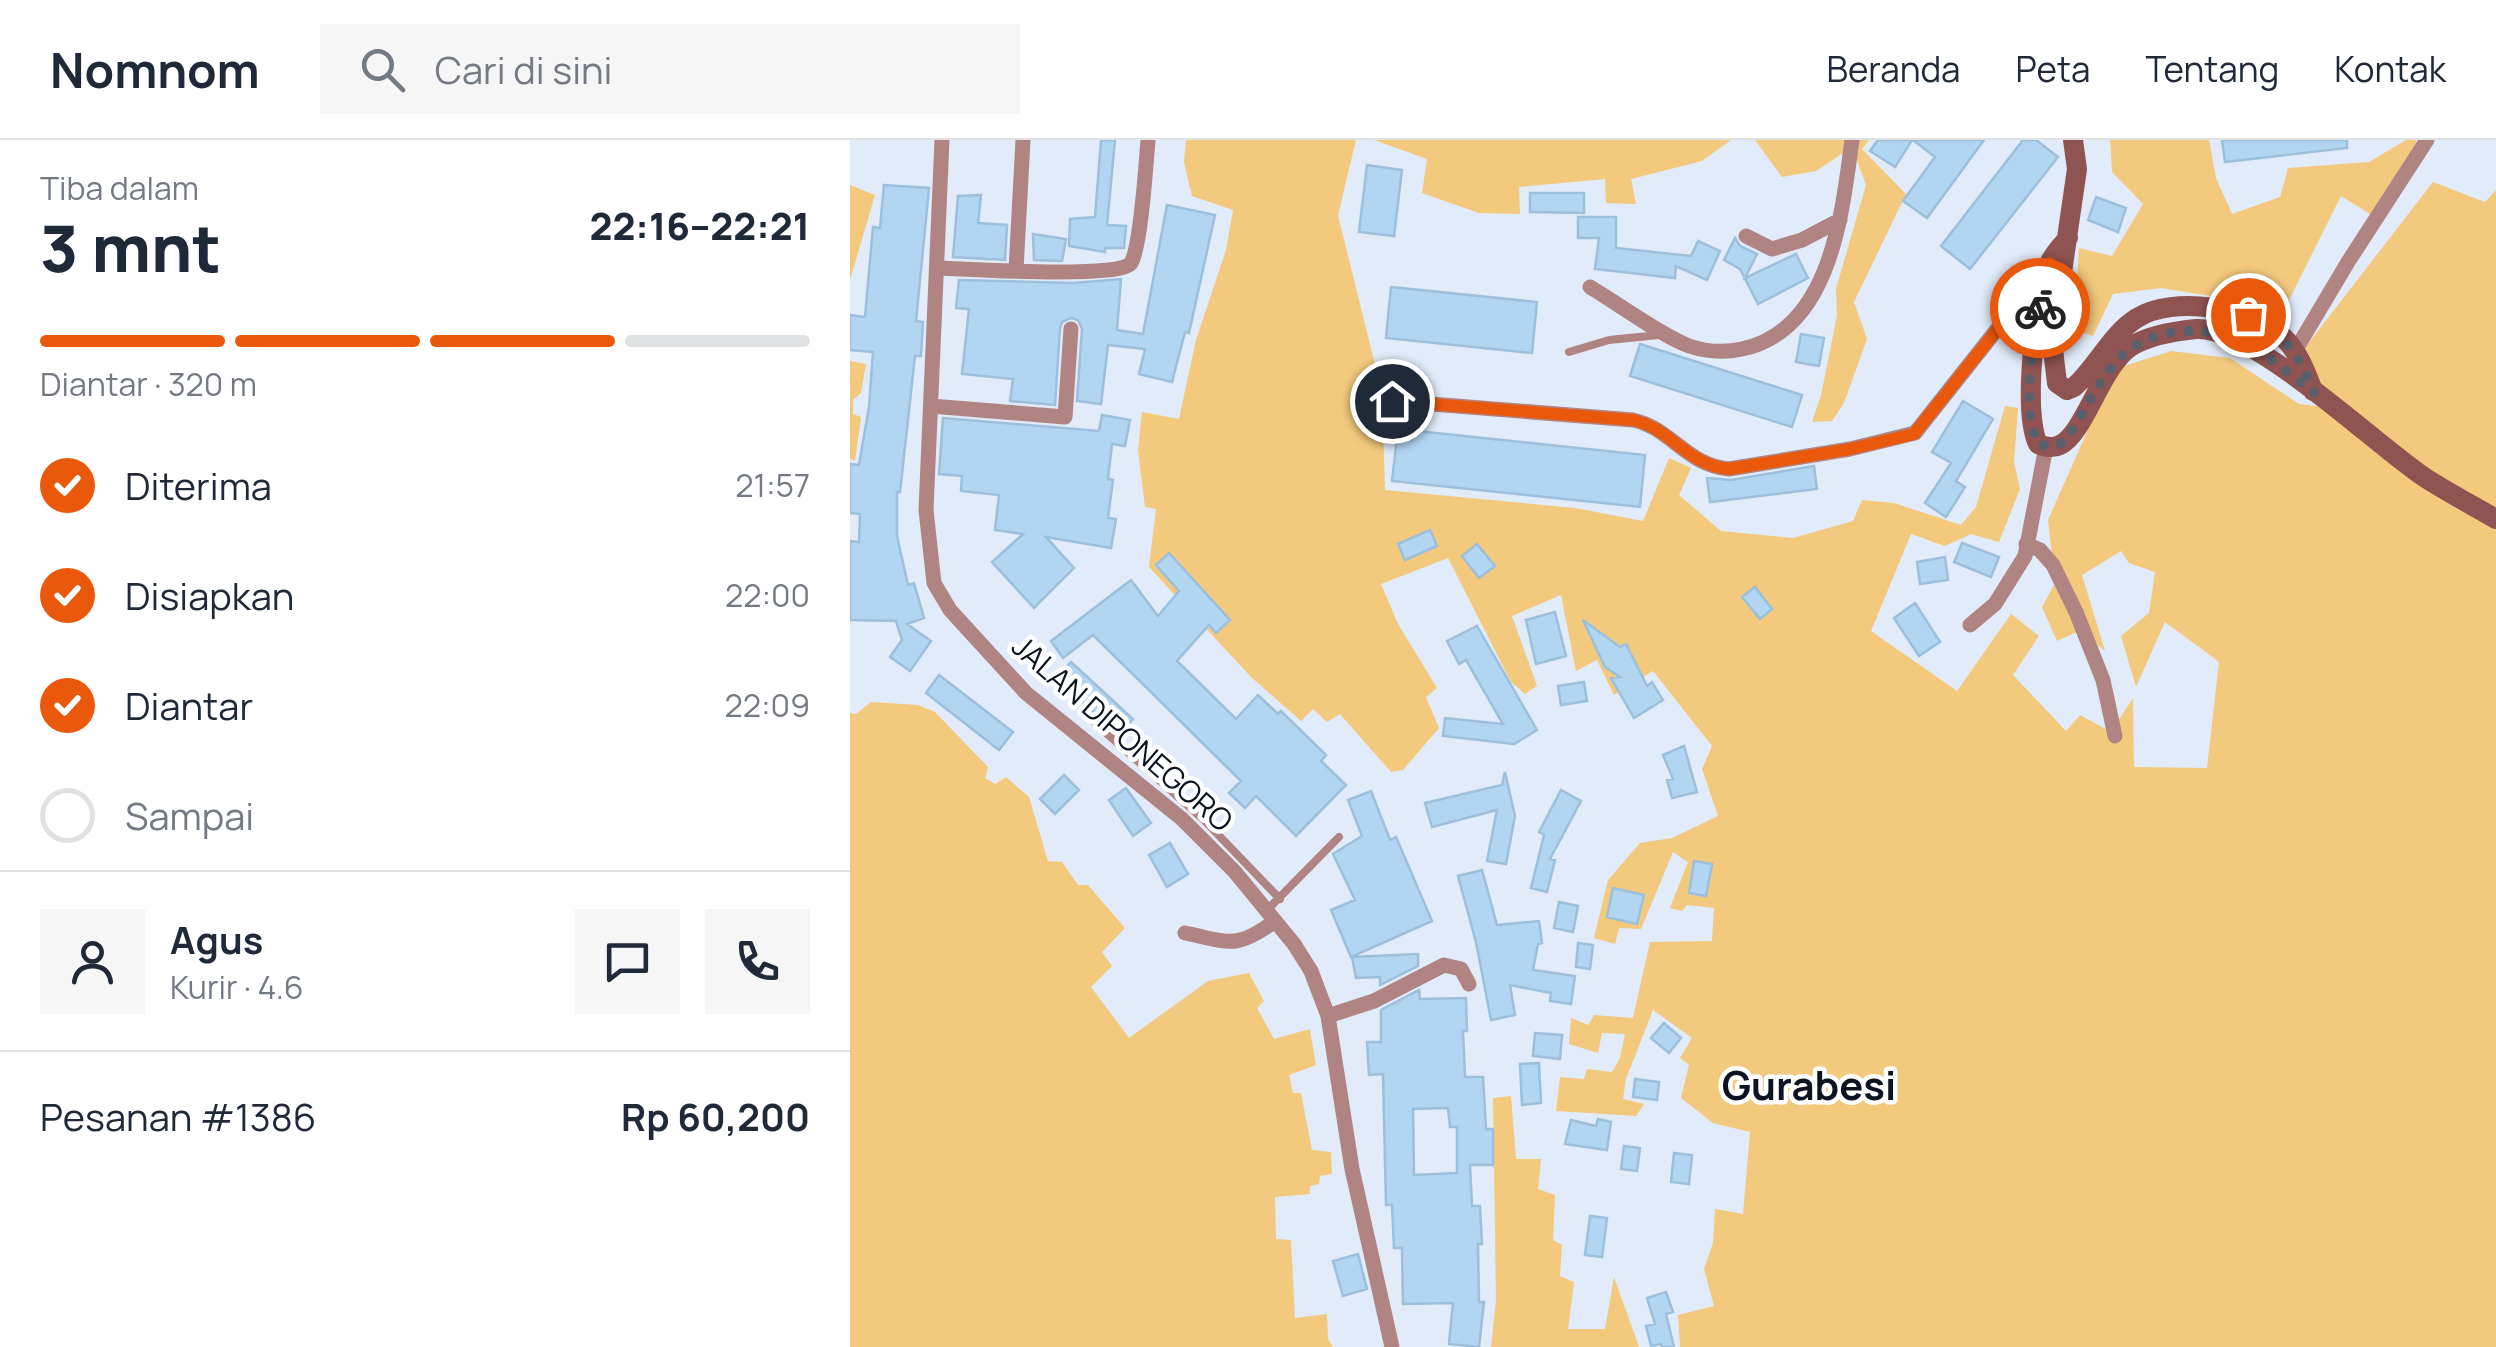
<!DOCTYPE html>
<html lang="id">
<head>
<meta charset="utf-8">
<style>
	:root { --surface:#fff; --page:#f6f6f7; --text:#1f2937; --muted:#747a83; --line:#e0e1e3; --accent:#ea580c }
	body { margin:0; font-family:Manrope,sans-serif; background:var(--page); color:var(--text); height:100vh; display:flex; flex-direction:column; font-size:38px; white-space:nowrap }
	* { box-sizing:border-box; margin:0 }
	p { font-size:32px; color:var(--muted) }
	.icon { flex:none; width:55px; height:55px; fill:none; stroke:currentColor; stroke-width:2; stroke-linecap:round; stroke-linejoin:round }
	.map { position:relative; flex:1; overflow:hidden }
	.drawer { display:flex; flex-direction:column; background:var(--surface); width:850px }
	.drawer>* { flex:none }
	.pin { position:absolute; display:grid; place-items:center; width:85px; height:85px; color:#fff; margin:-42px; border:5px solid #fff; border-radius:50%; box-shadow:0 2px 10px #0007 }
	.courier { position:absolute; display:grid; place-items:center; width:100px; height:100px; margin:-50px; border:8px solid #ea580c; border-radius:50%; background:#fff; color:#222; box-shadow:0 2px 12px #0007 }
	.head em { font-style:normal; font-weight:800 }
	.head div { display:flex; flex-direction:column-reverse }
	.head { display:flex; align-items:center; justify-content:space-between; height:170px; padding:0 40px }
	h1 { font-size:65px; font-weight:800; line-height:75px }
	.bar { display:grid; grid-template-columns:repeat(4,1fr); gap:15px 10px; align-content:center; height:120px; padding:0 40px }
	.bar i { height:12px; border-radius:8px; background:var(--line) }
	.bar .active { background:var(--accent) }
	.bar p { grid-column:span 4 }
	.line { display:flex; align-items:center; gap:25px; padding:0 40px; border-top:2px solid var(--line) }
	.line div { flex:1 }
	.round { display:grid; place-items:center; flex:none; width:105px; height:105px; border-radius:0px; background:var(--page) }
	ol { padding:0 40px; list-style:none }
	li { display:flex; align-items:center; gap:30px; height:110px }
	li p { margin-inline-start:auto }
	li .icon { padding:10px; border-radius:50%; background:var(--accent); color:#fff; stroke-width:4 }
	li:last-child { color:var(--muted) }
	li i { width:55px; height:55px; border:5px solid var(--line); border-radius:50% }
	header { display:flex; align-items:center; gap:60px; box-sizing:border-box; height:140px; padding:0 50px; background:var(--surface); border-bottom:2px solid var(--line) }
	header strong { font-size:48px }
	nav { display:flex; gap:55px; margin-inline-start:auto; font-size:35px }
	.search { width:700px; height:90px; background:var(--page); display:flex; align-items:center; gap:25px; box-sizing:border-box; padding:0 35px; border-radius:0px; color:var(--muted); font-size:38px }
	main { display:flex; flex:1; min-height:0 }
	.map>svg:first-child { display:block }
	.green { fill:#f2c97d }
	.building { fill:#b2d6f2; stroke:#9cbfdb; stroke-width:2.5; fill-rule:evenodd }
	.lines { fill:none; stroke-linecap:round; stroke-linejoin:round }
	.lane { stroke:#b08482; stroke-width:8 }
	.street { stroke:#b08482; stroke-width:15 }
	.secondary { stroke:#8f5351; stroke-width:20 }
	.done { stroke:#585f6d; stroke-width:10; stroke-dasharray:0 18 }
	.route { stroke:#ea580c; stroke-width:12 }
	.labels { text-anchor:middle; stroke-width:9; stroke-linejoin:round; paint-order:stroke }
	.street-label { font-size:30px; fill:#0d1421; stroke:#fff }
	.district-label { font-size:40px; font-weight:bold; fill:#0d1421; stroke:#fff }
</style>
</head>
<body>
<header>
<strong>Nomnom</strong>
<div class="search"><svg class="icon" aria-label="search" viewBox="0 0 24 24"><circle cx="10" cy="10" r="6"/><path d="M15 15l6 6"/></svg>Cari di sini</div>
<nav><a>Beranda</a><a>Peta</a><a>Tentang</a><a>Kontak</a></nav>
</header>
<main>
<section class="drawer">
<div class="head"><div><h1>3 mnt</h1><p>Tiba dalam</p></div><em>22:16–22:21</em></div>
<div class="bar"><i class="active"></i><i class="active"></i><i class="active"></i><i></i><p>Diantar · 320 m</p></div>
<ol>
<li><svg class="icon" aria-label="check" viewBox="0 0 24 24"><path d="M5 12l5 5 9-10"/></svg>Diterima<p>21:57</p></li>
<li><svg class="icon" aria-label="check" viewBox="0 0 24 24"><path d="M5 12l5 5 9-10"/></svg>Disiapkan<p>22:00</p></li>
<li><svg class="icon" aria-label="check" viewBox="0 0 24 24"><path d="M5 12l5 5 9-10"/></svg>Diantar<p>22:09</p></li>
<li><i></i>Sampai</li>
</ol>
<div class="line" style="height:180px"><a class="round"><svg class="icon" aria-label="person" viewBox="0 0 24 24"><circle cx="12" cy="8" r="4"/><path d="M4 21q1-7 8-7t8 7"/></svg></a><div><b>Agus</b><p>Kurir · 4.6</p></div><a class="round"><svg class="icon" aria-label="chat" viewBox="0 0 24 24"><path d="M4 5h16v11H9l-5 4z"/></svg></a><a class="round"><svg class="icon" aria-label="phone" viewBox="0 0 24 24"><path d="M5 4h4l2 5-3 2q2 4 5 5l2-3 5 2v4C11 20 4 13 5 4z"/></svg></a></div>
<div class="line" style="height:130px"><div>Pesanan #1386</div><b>Rp 60,200</b></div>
</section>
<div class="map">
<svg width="1646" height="1207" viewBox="0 0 1646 1207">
	<rect width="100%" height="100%" fill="#e2ebf9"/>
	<path class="green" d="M336 0H506L488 75 532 253 535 350 725 368 793 381 819 318 841 328 829 355 871 391 943 398 1003 381 1012 360 1044 363 1111 385 1126 367 1155 266 1168 268 1164 322 1170 349 1149 402 1121 394 1095 406 1061 394 1021 491 1107 551 1161 474 1189 496 1163 535 1216 591 1230 575 1261 592 1283 558 1284 627 1357 628 1369 522 1315 482 1286 547 1271 496 1299 473 1305 432 1279 423 1271 411 1232 435 1255 511 1231 490 1207 501 1192 467 1205 443 1198 380 1265 229 1321 211 1380 218 1449 264 1476 267 1454 209 1583 42 1635 62 1646 50V1207H830L828 1175 864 1166 854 1129 863 1103 865 1069 893 1074 900 992 863 983 831 958 839 925 830 918 842 898 803 870 776 939 773 959 794 964 786 976 706 971 710 937 734 939 737 929 762 932 770 918 775 894 752 893 748 913 719 904 721 878 738 885 744 875 783 878 800 802 862 801 864 768 837 765 832 771 820 768 838 722 823 712 791 789 769 788 765 804 744 798 758 740 790 703 822 698 868 676 852 629 862 606 803 531 764 555 747 520 726 531 711 455 662 476 687 546 675 554 661 542 598 418 531 444 548 484 587 548 576 557 589 588 553 630 541 632 490 574 477 582 463 569 451 581 401 537 299 427 306 369 295 367 288 310 292 272 329 279 346 200 376 110 383 70 342 56 334 22Z
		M524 0H881L852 21 781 39 786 64 756 63 755 39 669 47 670 74 629 73 572 53 577 19Z
		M905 0H1019L1012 9 1056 54 1004 162 1017 199 994 263 982 281 962 282 971 255 987 176 986 149 1016 45 1002 7 966 31 932 37Z
		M1260 0H1359L1366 38 1382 74 1430 57 1438 28 1519 22 1556 0H1565L1573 9 1523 76 1491 56 1435 168 1311 148 1263 154 1243 196 1224 190 1229 108 1262 116 1293 64 1262 32Z
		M0 45 25 55 0 140Z
		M0 221 16 224 11 253 3 260V274L11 277 5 320 0 319Z
		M21 562 68 565 85 572 138 627 135 638 145 644 156 637 179 657 198 721 212 722 228 745H238L275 788 252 812 262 826 241 847 279 898 358 841 399 833 414 861 407 868 424 899 460 889 466 925 439 935 443 953H451L462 1010 481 1012 482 1034 470 1036 469 1044 460 1046V1054L425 1057 426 1099 441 1100 445 1178 477 1174 478 1199 483 1207H0V573L6 574Z
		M661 956 666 1019H691L688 1049 705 1055 703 1100 712 1105 710 1136 724 1142 718 1189H755L764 1137 789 1207H641L646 1160 643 958Z"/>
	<path class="building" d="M251 0H265L257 85 276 86 274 108H255V112L219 106 220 79 245 77Z
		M1028 0H1062L1045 27 1020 11Z
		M1063 0H1134L1077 78 1053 61 1085 17Z
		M1173 0H1186L1208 17 1120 129 1091 106Z
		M1372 0H1497V8L1375 22Z
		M517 25 552 30 544 96 509 92Z
		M34 45 79 48 66 181 73 182 71 216H65L50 352H47V396L58 445 64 443 74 478 57 484 81 501 60 531 40 517 52 500 46 481 0 480V401L9 402 10 374 0 373V324L9 325 19 267 23 212 0 210V175L15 177 23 87 30 88Z
		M680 53H734V73L680 72Z
		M131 55 128 83 157 85 155 120 103 117 108 56Z
		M1246 57 1276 68 1268 92 1238 80Z
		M317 65 365 75 339 193 335 192 322 242 289 234 295 209 258 205 251 264 227 261 232 189 228 180 221 178 212 182 210 188 205 265 160 261 163 239 112 234 119 169 106 168 109 140 223 143 271 139 267 190 293 194Z
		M728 77H766V108L841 116 848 101 870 111 857 140 826 126 825 138 745 129 749 98H728Z
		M183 94 216 99 212 121 184 120Z
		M885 98 890 106 907 114 895 138 946 114 958 138 908 164 890 129 874 120Z
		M541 147 687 162 682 213 536 198Z
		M951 194 974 198 969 226 946 222Z
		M790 204 952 255 942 287 780 236Z
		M1113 261 1143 279 1106 341 1115 347 1096 377 1075 363 1101 323 1082 312Z
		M252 275 280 280 275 306 262 304 258 339 263 340 258 378 266 379 261 408 196 397 224 428 184 468 142 422 173 394 145 390 149 355 111 351 112 336 89 334 93 278 249 291Z
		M548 289 795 315 790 367 542 341Z
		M964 326 967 349 860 362 857 338 881 340Z
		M580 390 587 406 555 420 548 404Z
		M1112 403 1149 417 1141 437 1104 422Z
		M627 404 645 426 629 438 612 416Z
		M319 413 380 480 366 493 359 485 327 521 386 579 408 555 428 574 431 571 476 615 471 621 496 645 446 696 406 656 395 668 379 653 391 641 243 495 213 518 201 501 281 440 308 476 329 451 306 425Z
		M1095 417 1098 440 1070 444 1067 422Z
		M905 447 922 469 910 479 892 457Z
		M1065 463 1090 502 1069 516 1044 478Z
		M705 472 716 516 686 524 676 480Z
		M733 480 770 507 776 504 797 546 802 542 813 560 784 578 761 538 770 537 755 527Z
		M627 486 687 590 664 604 593 596 595 578 653 584 616 520 609 524 597 501Z
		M221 522 283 579 269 594 205 539Z
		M89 535 163 592 149 610 76 553Z
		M734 542 737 561 711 565 708 546Z
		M834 606 847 652 822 658 817 640 823 639 813 615Z
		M655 632 665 676 656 724 637 721 647 670 582 687 575 663 652 645Z
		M214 635 229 650 205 674 190 659Z
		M276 648 301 683 283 696 259 660Z
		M711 650 731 661 700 719 705 720 697 752 681 748 694 695 689 692Z
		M521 651 540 700 546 697 582 781 501 817 481 770 505 760 483 714 512 696 498 660Z
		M320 703 338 734 317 747 299 715Z
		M844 721 862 724 856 756 839 753Z
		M632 730 647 785 689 781 692 803 688 804 683 830 725 836 721 864 700 861 701 853 660 845 665 875 641 880 626 802 608 736Z
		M763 748 794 755 787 784 757 777Z
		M709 762 728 766 723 792 704 788Z
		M728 803 743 805 740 829 726 827Z
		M568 814V826L530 845V837L506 838 502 817Z
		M569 850 570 859 616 858 617 891H613L615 937H633L636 989H643V1025H620L622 1066H630L632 1104H628L629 1162H634L629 1207 599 1204 603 1163 553 1164 552 1108H544L542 1065H536L533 934 519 935 517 902H531V870ZM598 968 600 987H607V1033L564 1035 563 969Z
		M814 883 831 898 819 913 801 898Z
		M685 893 712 895 710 919 683 916Z
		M689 923 691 963 672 965 670 924Z
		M785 939 809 942 807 960 783 957Z
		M748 979 761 982 757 1010 715 1004 721 980 746 986Z
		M774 1006 790 1008 787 1031 771 1029Z
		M824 1013 842 1015 839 1044 821 1042Z
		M740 1076 757 1078 752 1117 735 1115Z
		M508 1114 517 1149 493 1156 483 1121Z
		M816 1152 823 1172 816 1174 824 1207H812L811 1204 801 1206 796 1186 805 1184 797 1158Z"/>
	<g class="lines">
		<path class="lane" d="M719 212 759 200 809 195
			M246 584 354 680 430 759
			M416 771 489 697"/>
		<path class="street" d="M92 0 76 370 84 443 100 470 176 553 332 679 385 732 444 804 461 831 478 876 502 1029 542 1207
			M896 96 922 109 952 100 990 80
			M89 128C116 129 271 139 281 123 291 106 296 23 298 0
			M166 130 173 0
			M740 147C767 163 812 196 839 206 857 212 874 213 892 209 981 190 992 74 1002 0
			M1445 211 1498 122 1577 0
			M543 261 783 280C821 288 836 325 879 329L1000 309 1065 293 1194 130
			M81 266 215 277 221 189
			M1176 404 1190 410 1203 425 1226 472 1253 540 1265 596
			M1120 485 1145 464 1175 416 1196 307
			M335 793C379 802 386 810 425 781
			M478 876 524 861 594 825 611 829 619 844"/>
		<path class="secondary" d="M1223 0 1227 29 1202 201 1207 243 1217 250 1224 247C1247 227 1260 195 1287 178 1323 155 1402 167 1433 197 1448 211 1456 232 1463 251
			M1218 98C1211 106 1203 114 1199 124 1186 159 1172 271 1188 304 1195 307 1202 309 1210 305 1235 293 1250 228 1280 207 1299 195 1325 191 1346 189 1403 186 1522 302 1574 337 1597 352 1622 365 1646 379"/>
	</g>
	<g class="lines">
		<path class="done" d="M1190 168C1183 204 1171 270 1188 304L1202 307 1214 302C1233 278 1244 247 1265 223 1280 205 1302 195 1326 192 1387 185 1419 218 1464 253 1450 216 1434 192 1398 175"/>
		<path class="route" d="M542 261 783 280C821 288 836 325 879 329L1000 309 1064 294 1200 123 1190 168"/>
	</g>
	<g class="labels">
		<g class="street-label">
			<text transform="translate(272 594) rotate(41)" y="10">JALAN DIPONEGORO</text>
		</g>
		<g class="district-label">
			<text x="959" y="960">Gurabesi</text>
		</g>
	</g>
</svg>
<div class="pin" style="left:1398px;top:175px;background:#ea580c"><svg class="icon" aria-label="bag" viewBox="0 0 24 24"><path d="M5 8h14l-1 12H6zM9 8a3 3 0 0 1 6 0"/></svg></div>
<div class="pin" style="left:542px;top:261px;background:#1f2937"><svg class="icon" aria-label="home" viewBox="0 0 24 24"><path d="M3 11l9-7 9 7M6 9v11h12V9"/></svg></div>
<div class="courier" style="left:1190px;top:168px"><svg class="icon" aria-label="bike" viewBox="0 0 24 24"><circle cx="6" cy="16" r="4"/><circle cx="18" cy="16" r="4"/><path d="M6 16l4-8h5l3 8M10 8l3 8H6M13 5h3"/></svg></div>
</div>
</main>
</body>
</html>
